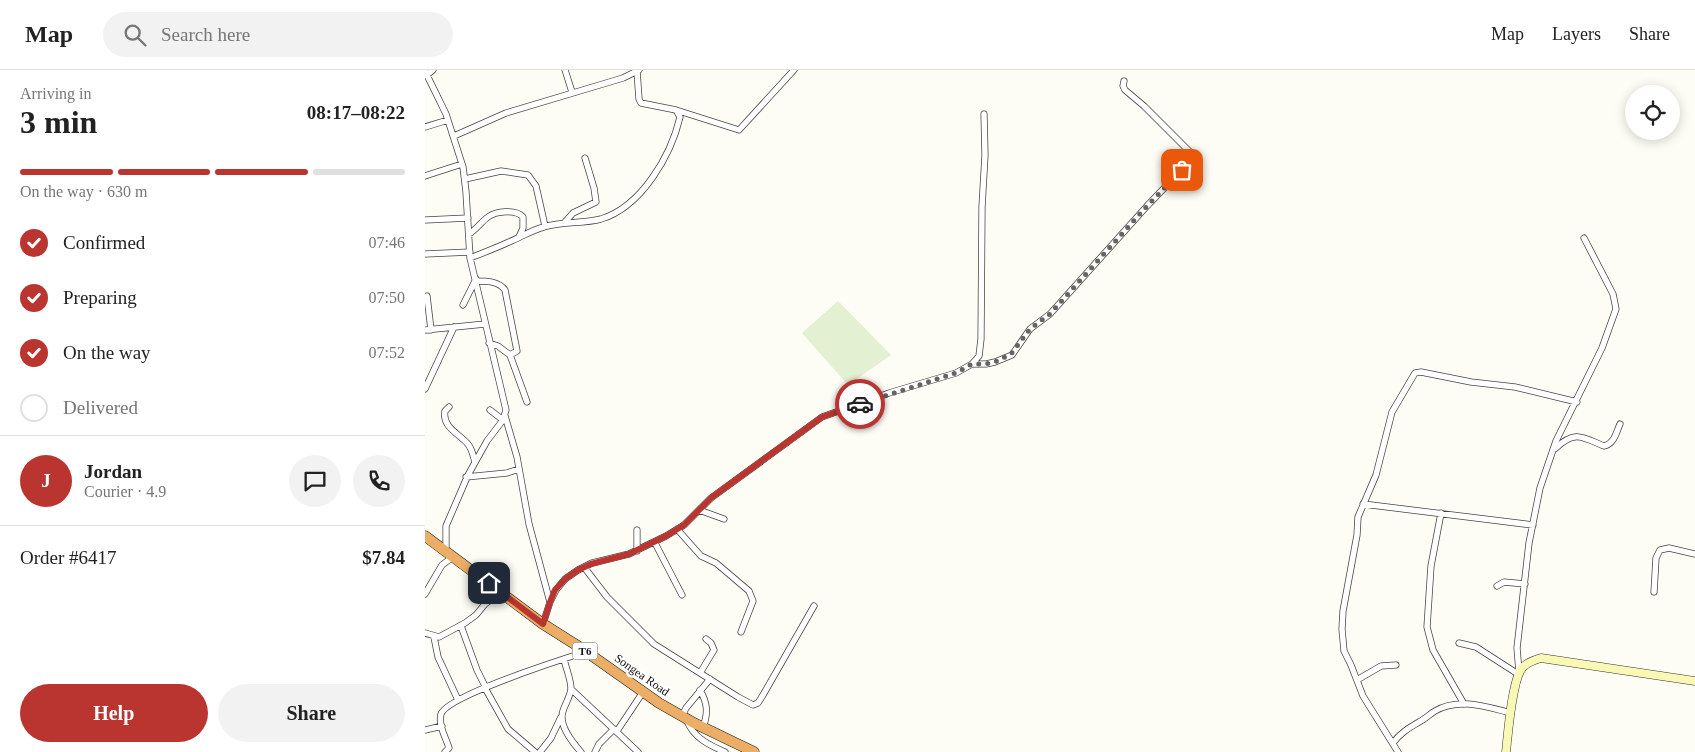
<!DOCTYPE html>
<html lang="en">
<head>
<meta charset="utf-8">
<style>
	:root { --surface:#fff; --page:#f2f2f2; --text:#222; --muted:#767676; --line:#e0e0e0; --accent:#ba3530 }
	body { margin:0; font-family:"Times New Roman",serif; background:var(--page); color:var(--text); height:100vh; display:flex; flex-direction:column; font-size:19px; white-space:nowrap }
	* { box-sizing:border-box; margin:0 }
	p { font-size:16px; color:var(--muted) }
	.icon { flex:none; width:28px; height:28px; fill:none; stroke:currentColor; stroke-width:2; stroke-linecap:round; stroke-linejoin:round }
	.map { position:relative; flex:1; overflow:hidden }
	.details { display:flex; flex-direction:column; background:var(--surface); width:425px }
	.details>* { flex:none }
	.controls { position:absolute; left:1200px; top:15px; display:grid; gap:10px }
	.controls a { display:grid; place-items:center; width:55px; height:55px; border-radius:50%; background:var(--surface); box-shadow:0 2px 12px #0003; font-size:25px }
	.pin { position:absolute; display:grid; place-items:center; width:42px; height:42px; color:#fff; margin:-21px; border-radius:10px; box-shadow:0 2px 8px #0006 }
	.courier { position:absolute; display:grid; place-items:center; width:50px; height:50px; margin:-25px; border:4px solid #ba3530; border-radius:50%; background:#fff; color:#222; box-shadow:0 1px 6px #0007 }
	.overview em { font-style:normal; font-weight:700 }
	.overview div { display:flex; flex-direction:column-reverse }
	.overview { display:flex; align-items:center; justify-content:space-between; height:85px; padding:0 20px }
	h1 { font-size:32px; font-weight:700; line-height:38px }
	.bar { display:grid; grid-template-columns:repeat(4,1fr); gap:8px 5px; align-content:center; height:60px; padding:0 20px }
	.bar i { height:6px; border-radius:4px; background:var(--line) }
	.bar .active { background:var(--accent) }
	.bar p { grid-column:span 4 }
	.line { display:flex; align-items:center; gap:12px; padding:0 20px; border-top:1px solid var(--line) }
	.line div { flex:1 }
	.round { display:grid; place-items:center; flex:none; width:52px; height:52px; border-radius:26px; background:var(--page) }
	ol { padding:0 20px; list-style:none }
	li { display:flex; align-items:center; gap:15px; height:55px }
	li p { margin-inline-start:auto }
	li .icon { padding:5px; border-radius:50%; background:var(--accent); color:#fff; stroke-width:4 }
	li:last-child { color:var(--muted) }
	li i { width:28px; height:28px; border:2px solid var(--line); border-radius:50% }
	.action { display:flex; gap:10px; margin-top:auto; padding:10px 20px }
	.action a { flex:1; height:58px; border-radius:30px; background:var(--accent); color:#fff; font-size:20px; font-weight:700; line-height:58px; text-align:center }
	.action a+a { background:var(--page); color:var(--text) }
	header { display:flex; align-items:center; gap:30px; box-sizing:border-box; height:70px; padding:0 25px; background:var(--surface); border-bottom:1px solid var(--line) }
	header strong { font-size:24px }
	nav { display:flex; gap:28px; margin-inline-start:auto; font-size:18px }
	.search { width:350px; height:45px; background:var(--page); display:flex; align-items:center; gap:12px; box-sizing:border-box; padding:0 18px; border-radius:28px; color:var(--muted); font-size:19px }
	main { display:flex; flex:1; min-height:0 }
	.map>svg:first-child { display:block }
	.pitch { fill:#e3f0d1 }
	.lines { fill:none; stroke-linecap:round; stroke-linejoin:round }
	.street-casing { stroke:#444; stroke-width:7 }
	.secondary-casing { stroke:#333; stroke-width:9 }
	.highway-casing { stroke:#222; stroke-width:11 }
	.street { stroke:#fff; stroke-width:5.5 }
	.secondary { stroke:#faf8b5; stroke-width:8 }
	.highway { stroke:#ecae66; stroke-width:10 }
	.done { stroke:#646461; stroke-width:5; stroke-dasharray:0 9 }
	.route { stroke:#ba3530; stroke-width:6 }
	.labels { text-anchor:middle; stroke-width:5; stroke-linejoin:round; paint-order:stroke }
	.shield { fill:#fff; stroke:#585858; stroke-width:1 }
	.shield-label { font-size:11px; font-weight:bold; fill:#111 }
	.street-label { font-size:12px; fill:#111; stroke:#fff }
</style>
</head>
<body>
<header>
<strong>Map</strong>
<div class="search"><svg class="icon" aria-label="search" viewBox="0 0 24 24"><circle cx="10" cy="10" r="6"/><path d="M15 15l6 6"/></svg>Search here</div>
<nav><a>Map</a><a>Layers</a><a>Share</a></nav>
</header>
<main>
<section class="details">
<div class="overview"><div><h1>3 min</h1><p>Arriving in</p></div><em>08:17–08:22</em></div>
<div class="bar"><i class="active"></i><i class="active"></i><i class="active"></i><i></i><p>On the way · 630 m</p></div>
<ol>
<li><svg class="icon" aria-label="check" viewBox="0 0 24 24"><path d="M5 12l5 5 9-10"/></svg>Confirmed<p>07:46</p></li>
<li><svg class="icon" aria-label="check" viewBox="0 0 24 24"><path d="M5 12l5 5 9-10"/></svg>Preparing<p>07:50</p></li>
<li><svg class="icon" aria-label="check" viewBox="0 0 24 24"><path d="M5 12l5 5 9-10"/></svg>On the way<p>07:52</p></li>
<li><i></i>Delivered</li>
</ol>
<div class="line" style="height:90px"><b class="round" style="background:var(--accent);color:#fff">J</b><div><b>Jordan</b><p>Courier · 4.9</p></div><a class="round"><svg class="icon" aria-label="chat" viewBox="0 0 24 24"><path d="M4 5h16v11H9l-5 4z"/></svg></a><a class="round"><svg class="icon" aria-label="phone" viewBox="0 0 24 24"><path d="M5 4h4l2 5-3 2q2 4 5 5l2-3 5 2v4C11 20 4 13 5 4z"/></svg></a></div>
<div class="line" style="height:65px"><div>Order #6417</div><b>$7.84</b></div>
<div class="action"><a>Help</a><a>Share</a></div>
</section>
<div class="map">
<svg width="1270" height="682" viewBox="0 0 1270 682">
	<rect width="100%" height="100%" fill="#fefdf5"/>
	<path class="pitch" d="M413 231 466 285 423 315 377 263Z"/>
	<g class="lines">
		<defs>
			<path id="street" d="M140 0 147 22
				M0 1 21 44 38 97 41 122 45 188 81 340 78 350 62 371 43 405 21 456V480
				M2 5 8 0
				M251 40 314 60 369 0
				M0 57 23 50
				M29 66 81 43 198 8 214 0
				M0 106 37 94
				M40 109 76 101 103 105 111 116 120 156
				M0 150 43 148
				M139 153 148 143 171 132 169 118 160 88
				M44 164C52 159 56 152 63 147 71 141 91 139 98 147V158L94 167
				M0 184 45 182
				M45 188C58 183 71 178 84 172 96 167 107 160 119 157 138 151 157 154 176 149 216 137 246 86 255 47L251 40 216 33 214 29 212 1
				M51 211C61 211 74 211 80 220L92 281 85 285
				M2 226 6 260
				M38 235 51 209
				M0 260 60 254
				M64 273 73 276 85 285 102 332
				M547 294H561L570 292 587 285 605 259 625 244 722 136 767 89 766 83 719 36 700 20 698 16 699 11
				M0 319 29 257
				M24 337 20 341C17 357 33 363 42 373 47 378 48 385 50 392
				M65 340 78 350
				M80 346 92 387 104 454 125 532
				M1131 378C1150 360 1157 367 1179 376 1189 374 1191 363 1195 354
				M41 407 82 403 94 399
				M938 434 1108 455
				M274 440 299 449
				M1016 443 1006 496 1002 557 1008 580 1039 634
				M252 459 276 486 291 493 324 521 328 531 316 562
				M230 473 257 525
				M212 481V460
				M159 497 182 527 229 574 313 627 328 635 333 633 338 625 389 536
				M1072 516 1079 512 1100 514
				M1229 522 1231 488 1235 480 1244 478 1270 484
				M0 524 17 495 29 486
				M118 554 125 532 131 520 140 509 153 500 167 493 204 484 241 466 259 455 286 428 397 347 464 323 531 303 547 294 554 286 556 269 557 137 560 85 559 44
				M36 556 52 600 61 618
				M0 563 14 567 40 553 51 545 60 534 76 522
				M9 567 13 587 33 630
				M1034 573 1051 577 1093 604
				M139 589C141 599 146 609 146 619 145 627 140 634 138 641 133 655 147 672 156 682
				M1094 602 1092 578 1104 473 1115 418 1131 371 1177 278 1191 239 1188 224 1159 168
				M275 603 289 580 286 573 281 569
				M932 610 956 596 971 595
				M60 618 83 659 110 682
				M146 619 213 682
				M275 620C283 634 283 643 278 658
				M257 646 261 638 285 609
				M262 651C269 668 284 675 300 682
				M0 660 17 656
				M192 661 218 622
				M968 673C975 663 984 658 994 652 1000 649 1005 644 1010 641 1033 627 1062 637 1086 643
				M20 682 24 678C21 668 13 655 16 644 22 626 138 589 160 582
				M115 682 126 668 136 647
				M170 682 174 674 189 659
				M973 682 938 626 926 595 919 581 917 559 918 541 932 465 933 447 951 405 967 342 990 303 996 302 1046 312 1090 317 1152 332"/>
			<path id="secondary" d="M1081 682C1083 664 1087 608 1098 597 1103 592 1109 590 1116 588L1270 611"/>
			<path id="highway" d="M0 466 118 554 156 578 234 633 269 653 329 682"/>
		</defs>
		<use href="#street" class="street-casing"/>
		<use href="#secondary" class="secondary-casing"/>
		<use href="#highway" class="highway-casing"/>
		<use href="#street" class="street"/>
		<use href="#secondary" class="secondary"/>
		<use href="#highway" class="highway"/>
	</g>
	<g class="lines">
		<path class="done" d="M435 334 531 303 547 294H561L570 292 586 284 605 259 625 244 722 136 757 100"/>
		<path class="route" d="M64 513 118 554 125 532 130 520 140 509 153 500 166 494 204 484 241 466 259 455 286 428 397 347 435 334"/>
	</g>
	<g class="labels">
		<rect class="shield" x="147.5" y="572.5" width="25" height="17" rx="4"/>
		<g class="shield-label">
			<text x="160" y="585">T6</text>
		</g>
		<g class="street-label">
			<text transform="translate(217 605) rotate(35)" y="4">Songea Road</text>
		</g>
	</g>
</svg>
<div class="controls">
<a><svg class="icon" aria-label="locate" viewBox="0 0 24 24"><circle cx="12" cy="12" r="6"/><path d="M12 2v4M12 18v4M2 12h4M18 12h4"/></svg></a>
</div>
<div class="pin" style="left:757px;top:100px;background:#ea580c"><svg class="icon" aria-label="bag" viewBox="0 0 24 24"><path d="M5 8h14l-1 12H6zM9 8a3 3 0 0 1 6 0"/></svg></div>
<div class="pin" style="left:64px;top:513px;background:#1f2937"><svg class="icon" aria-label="home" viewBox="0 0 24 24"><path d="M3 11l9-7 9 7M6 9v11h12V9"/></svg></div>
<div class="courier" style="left:435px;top:334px"><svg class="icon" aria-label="car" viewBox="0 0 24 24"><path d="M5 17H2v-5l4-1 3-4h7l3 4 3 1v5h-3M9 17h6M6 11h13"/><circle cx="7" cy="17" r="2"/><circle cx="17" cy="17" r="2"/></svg></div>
</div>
</main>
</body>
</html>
